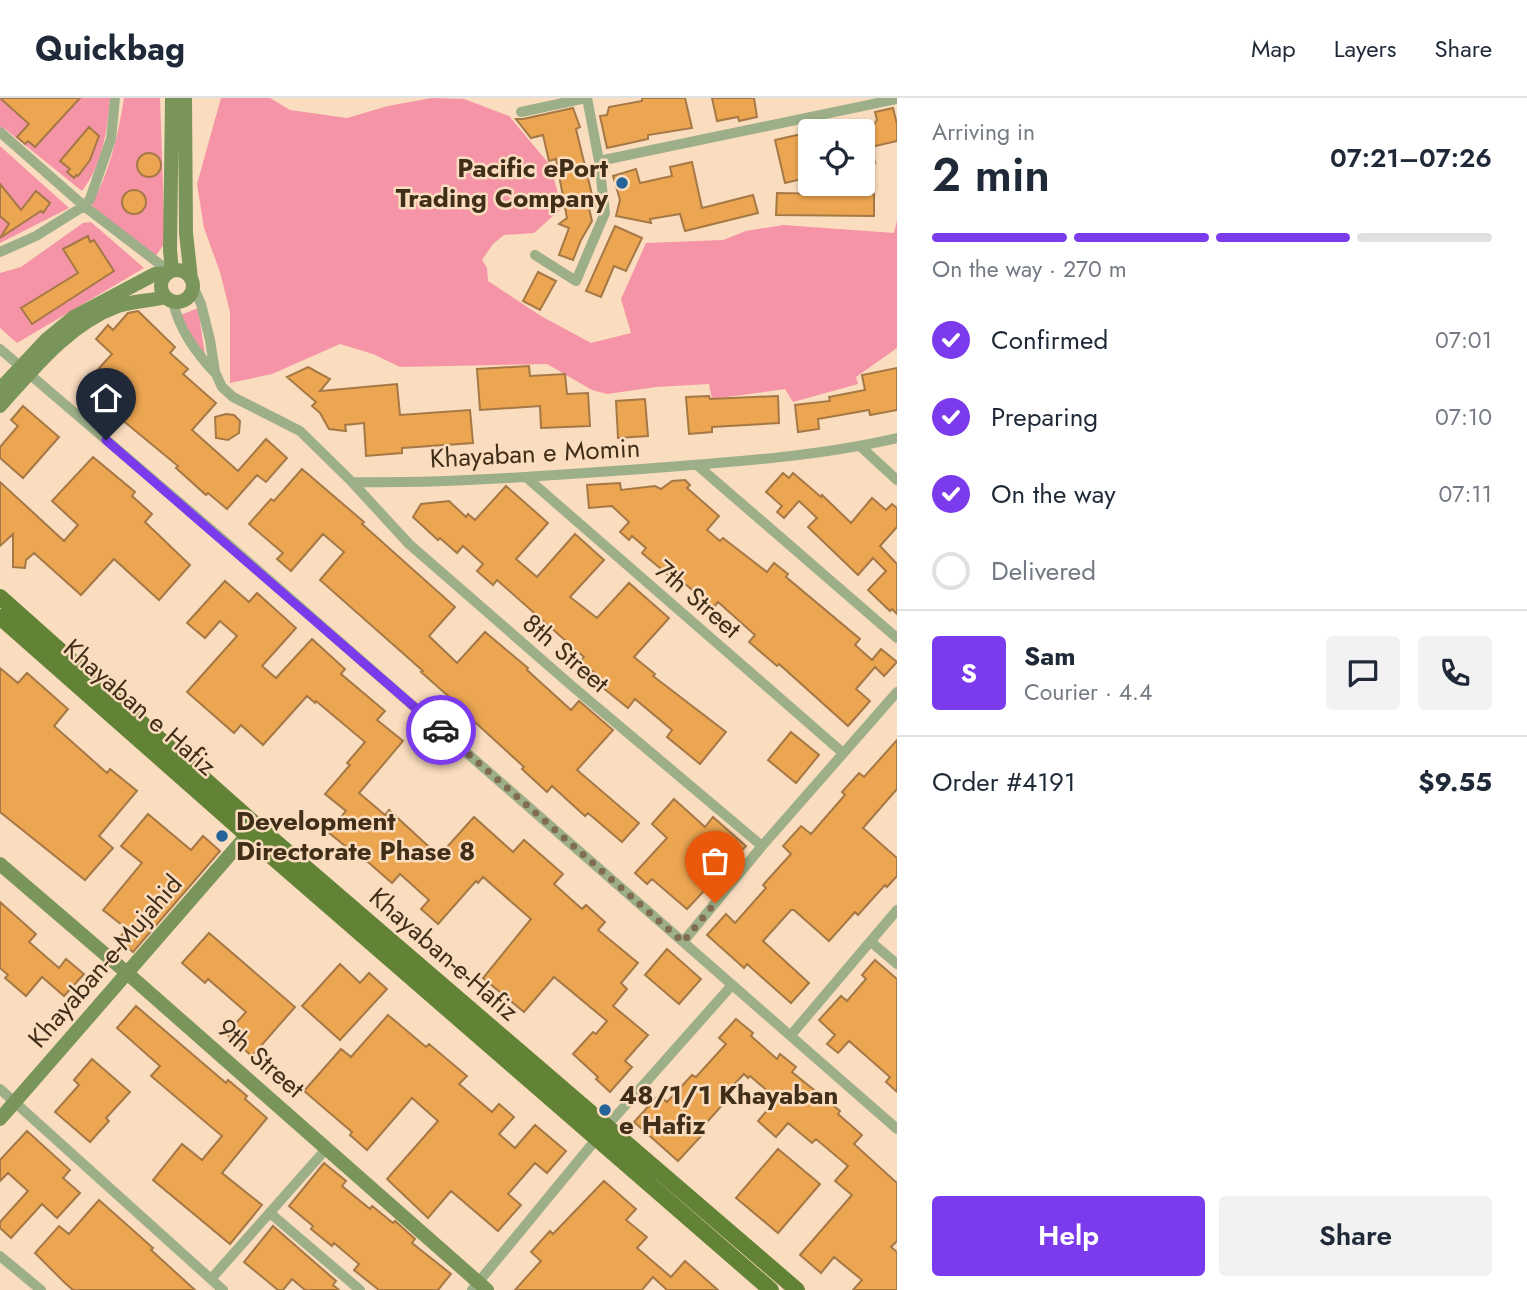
<!DOCTYPE html>
<html lang="en">
<head>
<meta charset="utf-8">
<style>
	:root { --surface:#fff; --page:#f2f2f3; --text:#1f2937; --muted:#747a83; --line:#e0e1e3; --accent:#7c3aed }
	body { margin:0; font-family:Jost,sans-serif; background:var(--page); color:var(--text); height:100vh; display:flex; flex-direction:column; font-size:26px; white-space:nowrap }
	* { box-sizing:border-box; margin:0 }
	p { font-size:23px; color:var(--muted) }
	.icon { flex:none; width:38px; height:38px; fill:none; stroke:currentColor; stroke-width:2; stroke-linecap:round; stroke-linejoin:round }
	.map { position:relative; flex:1; overflow:hidden }
	.side { display:flex; flex-direction:column; background:var(--surface); width:630px }
	.side>* { flex:none }
	.fabs { position:absolute; left:798px; top:21px; display:grid; gap:14px }
	.fabs a { display:grid; place-items:center; width:77px; height:77px; border-radius:7px; background:var(--surface); box-shadow:0 2px 5px #0004; font-size:35px }
	.pin { position:absolute; display:grid; place-items:center; width:60px; height:60px; color:#fff; margin:-72px -30px; border-radius:50% 50% 50% 0; rotate:-45deg; box-shadow:0 0 7px #0007 }
	.pin .icon { rotate:45deg }
	.courier { position:absolute; display:grid; place-items:center; width:70px; height:70px; margin:-35px; border:5px solid #7c3aed; border-radius:50%; background:#fff; color:#222; box-shadow:0 2px 9px #0007 }
	.summary em { font-style:normal; font-weight:600 }
	.summary div { display:flex; flex-direction:column-reverse }
	.summary { display:flex; align-items:center; justify-content:space-between; height:119px; padding:0 35px }
	h1 { font-size:46px; font-weight:600; line-height:52px }
	.bar { display:grid; grid-template-columns:repeat(4,1fr); gap:10px 7px; align-content:center; height:84px; padding:0 35px }
	.bar i { height:9px; border-radius:5px; background:var(--line) }
	.bar .current { background:var(--accent) }
	.bar p { grid-column:span 4 }
	.line { display:flex; align-items:center; gap:18px; padding:0 35px; border-top:2px solid var(--line) }
	.line div { flex:1 }
	.round { display:grid; place-items:center; flex:none; width:74px; height:74px; border-radius:7px; background:var(--page) }
	ol { padding:0 35px; list-style:none }
	li { display:flex; align-items:center; gap:21px; height:77px }
	li p { margin-inline-start:auto }
	li .icon { padding:7px; border-radius:50%; background:var(--accent); color:#fff; stroke-width:4 }
	li:last-child { color:var(--muted) }
	li i { width:38px; height:38px; border:4px solid var(--line); border-radius:50% }
	.action { display:flex; gap:14px; margin-top:auto; padding:14px 35px }
	.action a { flex:1; height:80px; border-radius:7px; background:var(--accent); color:#fff; font-size:28px; font-weight:600; line-height:80px; text-align:center }
	.action a+a { background:var(--page); color:var(--text) }
	header { display:flex; align-items:center; gap:42px; box-sizing:border-box; height:98px; padding:0 35px; background:var(--surface); border-bottom:2px solid var(--line) }
	header strong { font-size:33px }
	nav { display:flex; gap:38px; margin-inline-start:auto; font-size:24px }
	main { display:flex; flex:1; min-height:0 }
	.map>svg:first-child { display:block }
	.green { fill:#f594a6 }
	.building { fill:#eca551; stroke:#a57846; stroke-width:2 }
	.lines { fill:none; stroke-linecap:round; stroke-linejoin:round }
	.street { stroke:#9caf88; stroke-width:10 }
	.secondary { stroke:#7a955a; stroke-width:14 }
	.primary { stroke:#628236; stroke-width:16 }
	.done { stroke:#826b53; stroke-width:7; stroke-dasharray:0 12.6 }
	.route { stroke:#7c3aed; stroke-width:9 }
	.poi-dot { fill:#25649a; stroke:#fadcbe; stroke-width:2.5 }
	.labels { text-anchor:middle; stroke-width:5; stroke-linejoin:round; paint-order:stroke }
	.poi-label { font-size:26px; font-weight:bold; fill:#412e19; stroke:#fadcbe; text-anchor:start }
	.street-label { font-size:26px; fill:#412e19; stroke:#fadcbe }
</style>
</head>
<body>
<header>
<strong>Quickbag</strong>
<nav><a>Map</a><a>Layers</a><a>Share</a></nav>
</header>
<main>
<div class="map">
<svg width="897" height="1192" viewBox="0 0 897 1192">
	<rect width="100%" height="100%" fill="#fadcbe"/>
	<path class="green" d="M0 0H110C107 33 103 66 82 93L5 31 0 32Z
		M124 0H160L165 145 155 159 91 107C110 74 118 37 124 0Z
		M221 0H270L290 12 347 20 388 8 432 0 464 1 509 18 550 67 562 110 534 135 504 137 493 146 482 162 487 170 488 183 541 218 591 245 631 235 621 201 646 145 723 142 746 133 783 127 894 135 897 122V250L856 279 858 286 793 304 785 291 712 301 709 286 656 289 607 296 592 292 547 266 400 269 373 256 340 246 272 276 230 285V214L220 174 204 130 197 86Z
		M0 48 69 110 0 145Z
		M91 124 144 170 17 245 0 230V175L21 169 83 125Z
		M198 210 205 257 178 218Z"/>
	<path class="building" d="M0 0H80L35 49 28 43 25 46 17 39 29 26Z
		M642 0H685L692 30 648 37V41L607 50 600 18 607 17 609 9 642 3Z
		M712 0H754L757 19 739 23 738 19 717 23Z
		M573 10 580 29 576 31 595 109 589 110 592 123 581 142 573 162 559 157 569 130 559 126 567 120 556 61 549 63 543 37 531 40 516 21H523Z
		M893 10 897 26V43L871 49 875 65 870 71 863 73V29L866 28 868 36 877 22 875 14Z
		M89 29 99 38 90 62 78 78 76 77 74 80 67 74 70 71 60 63Z
		M810 34V79L785 85 775 42Z
		M137 67a12 12 0 1 1 24 0a12 12 0 1 1-24 0Z
		M692 64 702 110 753 97 758 115 685 133 680 116 650 121 651 125 616 118 620 102 613 78 636 71 640 85 672 78 670 69Z
		M0 86 21 112 36 93 50 105 43 115 41 113 0 140 9 126 0 118Z
		M122 104a12 12 0 1 1 24 0a12 12 0 1 1-24 0Z
		M831 94 874 96V118L776 117 777 95 831 96Z
		M615 128 642 140 626 173 614 168 601 199 586 193Z
		M88 138 90 144 94 142 114 173 32 226 21 210 78 175 63 151Z
		M538 174 556 183 540 212 523 203Z
		M138 213 175 249 170 255 188 271 183 276 216 305 192 332 238 373 266 341 287 360 266 384 257 377 227 411 208 395 206 397 176 370 178 368 121 321 122 320 96 297 95 298 83 288 112 256 96 241 108 227 113 232 128 215Z
		M529 268 530 278 565 276 567 296 588 295 590 328 541 330 540 308 480 312 477 271Z
		M308 269 330 281 320 293 397 286 400 317 470 312 473 345 402 350V355L366 358 364 325 345 327 346 333 329 331 320 315 312 308 316 304 287 279Z
		M897 270V312L870 317 869 312 818 321 819 331 798 334 795 307 830 303 829 299 865 292 862 277Z
		M709 298 710 301 778 298 779 325 712 329V334L689 336 686 299Z
		M645 301 648 338 618 340 616 303Z
		M23 308 59 339 23 380 0 360V349L18 328 11 322Z
		M226 316 234 317 240 323 239 335 228 342 216 340 215 319Z
		M93 359 135 394 132 398 152 416 145 424 190 467 159 502 114 461 81 497 34 455 26 462 25 470 13 469V436L0 448V384L64 443 78 427 52 403Z
		M302 371 364 424 362 426 455 509 429 538 457 565 485 534 528 570 527 572 571 612 579 603 613 632 577 672 639 725 622 744 588 715 585 718 552 688 547 694 522 671 524 669 454 605 455 604 421 574 423 573 320 482 344 454 323 436 291 473 277 461 283 455 249 426 271 401 274 403Z
		M783 375 789 380 793 375 821 399 822 397 851 425 872 400 886 412 892 406 897 410V429L880 448 897 466V516L892 511 890 513 868 492 886 473 873 460 858 477 808 429 817 420 799 403 784 420 777 414 782 408 766 394Z
		M685 382 690 387 687 390 719 418 707 432 720 443 723 440 767 474 774 465 788 476 786 479 860 541 855 547 872 562 881 551 897 564 884 578 875 569 856 591 870 603 848 628 779 566 777 568 749 544 755 537 718 504 713 510 676 478 673 481 642 455 646 450 632 438 629 442 620 434 629 424 612 408 589 410 587 387 620 385 621 392 655 388 661 391 672 383Z
		M506 388 548 425 516 461 537 479 575 436 604 462 570 499 597 520 629 485 669 520 634 559 655 576 653 578 726 634 700 666 667 639 672 632 635 601 628 610 596 584 600 579 580 564 584 559 497 482 493 487 477 473 483 466 463 448 457 455 440 440 438 442 413 419 421 406 449 403 466 419 468 416 475 422Z
		M225 483 249 504 257 495 296 530 262 568 276 580 312 541 345 571 341 576 385 613 377 622 403 643 359 695 385 717 389 712 439 758 474 719 513 754 524 742 563 776 554 786 582 811 586 807 605 824 598 832 638 865 621 885 627 891 613 908 648 937 625 963 632 969 610 994 596 981 598 979 573 956 593 934 596 936 607 923 554 879 524 914 483 880 531 821 483 779 478 785 476 783 438 826 421 811 429 802 400 776 392 785 352 750 350 752 328 734 346 713 325 696 350 667 347 665 365 644 316 603 315 605 307 598 263 647 241 627 234 635 187 594 237 538 220 523 205 540 187 525Z
		M0 570 18 585 27 575 68 611 54 628 107 675 110 671 137 693 99 738 113 750 85 782 0 714Z
		M791 634 819 657 796 685 768 662Z
		M897 642V691L863 730 897 760V778L887 789 885 787 858 817 855 814 829 843 794 812H791L763 843 809 885 791 905 747 866 744 870 707 837 726 816 735 825 766 790 763 787 791 756 783 748 801 728 811 736 845 697 842 694 859 675 864 679Z
		M674 701 705 729 713 719 746 748 687 811 652 781 647 786 635 775 667 740 652 726Z
		M148 716 191 752 203 738 220 753 133 854 118 841 127 831 103 812 142 765 121 748Z
		M0 804 36 836 29 844 59 870 66 861 84 876 64 898 42 879 26 898 5 880 8 877 0 870Z
		M209 835 295 909 252 958 226 936 246 914 208 881 205 885 182 865Z
		M667 851 701 881 679 906 645 877Z
		M875 862 897 881V994L886 984 890 979 849 943 838 955 827 946 835 937 819 922 841 898 847 903 866 881 862 877Z
		M340 866 360 885 369 875 387 891 340 942 302 908Z
		M136 908 226 985 228 982 247 998 245 1001 267 1020 222 1075 262 1107 230 1146 153 1082 182 1046 202 1062 222 1038 151 978 160 968 117 930Z
		M388 917 426 949 429 946 467 978 459 986 492 1014 499 1006 514 1019 499 1036 515 1050 535 1027 566 1053 547 1075 535 1065 508 1096 521 1107 498 1133 451 1093 428 1120 387 1081 438 1023 412 1000 367 1052 350 1037 352 1034 304 993 341 951 351 959Z
		M736 921 753 935 751 938 777 961 780 956 796 969 792 974 840 1013 838 1016 862 1037 854 1046 897 1085V1143L891 1149 897 1154V1192H853L862 1182 834 1159 821 1175 800 1157 852 1097 835 1083 848 1068 816 1041 812 1045 788 1025 776 1039 758 1023 777 1001 750 978 748 980 744 976 720 1001 724 1005 699 1033 703 1036 678 1063 634 1024 659 997 667 1004 692 977 696 979 726 946 719 940Z
		M92 961 130 994 106 1020 109 1023 90 1044 55 1014 79 987 74 982Z
		M27 1033 70 1072 63 1080 80 1095 57 1120 42 1106 11 1140 0 1130V1124L28 1093 8 1075 0 1083V1062Z
		M778 1051 820 1086 778 1135 736 1100Z
		M324 1065 346 1083 342 1088 370 1111 372 1108 393 1125 395 1123 415 1141 412 1145 451 1176 438 1192H379L354 1172 359 1166 334 1145 332 1148 311 1131 313 1128 289 1108Z
		M604 1083 636 1111 626 1122 647 1139 637 1150 671 1179 685 1163 718 1192H667L653 1179 642 1192H515L541 1163 531 1154 550 1133 553 1136Z
		M99 1102 153 1150 151 1152 195 1192H73L65 1185 35 1155 59 1128 69 1136Z
		M273 1128 336 1183 333 1187 339 1192H305L292 1181 283 1192H278L244 1164Z"/>
	<g class="lines">
		<path class="street" d="M521 14 586 0
			M0 34 84 108 170 174
			M599 63 897 1
			M0 154 36 138 84 108 90 101 111 41 115 0
			M535 157 576 183 605 115 599 63 587 0
			M193 188 201 206 210 242 215 274 222 289 233 299 300 333 352 384 409 446 572 588 762 748
			M173 204C179 231 195 253 214 274
			M0 251 221 440 897 1031
			M860 348 897 382
			M697 367 897 540
			M526 379 843 655
			M352 384C444 386 537 378 628 372 718 365 810 360 897 340
			M683 844 762 748 897 594
			M871 844 897 866
			M791 937 897 812
			M0 991 223 1192
			M270 1115 360 1192
			M0 1158 41 1192
			M211 1181 327 1050
			M472 1192 607 1028 732 887"/>
		<path class="secondary" d="M172 0 170 152 172 173
			M185 0 186 135 191 181
			M161 188a16 16 0 1 1 32 0a16 16 0 1 1-32 0Z
			M0 291 46 242 74 219 155 176 168 175
			M0 308C34 270 69 226 118 208 132 203 150 203 165 199
			M0 766 127 875 487 1192
			M0 1021 254 729"/>
		<path class="primary" d="M0 499 256 727 797 1192
			M0 519 247 737 771 1192"/>
	</g>
	<g class="lines">
		<path class="done" d="M441 632 683 844 715 805"/>
		<path class="route" d="M106 342 441 632"/>
	</g>
	<g class="poi-dot">
		<circle cx="622" cy="85" r="7"/>
		<circle cx="222" cy="738" r="7"/>
		<circle cx="605" cy="1012" r="7"/>
	</g>
	<g class="labels">
		<g class="poi-label">
			<text x="608" y="79" text-anchor="end">Pacific ePort<tspan x="608" dy="30">Trading Company</tspan></text>
			<text x="236" y="732">Development<tspan x="236" dy="30">Directorate Phase 8</tspan></text>
			<text x="619" y="1006">48/1/1 Khayaban<tspan x="619" dy="30">e Hafiz</tspan></text>
		</g>
		<g class="street-label">
			<text transform="translate(535 355) rotate(-3)" y="9">Khayaban e Momin</text>
			<text transform="translate(698 501) rotate(41)" y="9">7th Street</text>
			<text transform="translate(566 555) rotate(41)" y="9">8th Street</text>
			<text transform="translate(140 609) rotate(41)" y="9">Khayaban e Hafiz</text>
			<text transform="translate(444 856) rotate(41)" y="9">Khayaban-e-Hafiz</text>
			<text transform="translate(105 863) rotate(-49)" y="9">Khayaban-e-Mujahid</text>
			<text transform="translate(261 960) rotate(41)" y="9">9th Street</text>
		</g>
	</g>
</svg>
<div class="fabs">
<a><svg class="icon" aria-label="locate" viewBox="0 0 24 24"><circle cx="12" cy="12" r="6"/><path d="M12 2v4M12 18v4M2 12h4M18 12h4"/></svg></a>
</div>
<div class="pin" style="left:715px;top:805px;background:#ea580c"><svg class="icon" aria-label="bag" viewBox="0 0 24 24"><path d="M5 8h14l-1 12H6zM9 8a3 3 0 0 1 6 0"/></svg></div>
<div class="pin" style="left:106px;top:342px;background:#1f2937"><svg class="icon" aria-label="home" viewBox="0 0 24 24"><path d="M3 11l9-7 9 7M6 9v11h12V9"/></svg></div>
<div class="courier" style="left:441px;top:632px"><svg class="icon" aria-label="car" viewBox="0 0 24 24"><path d="M5 17H2v-5l4-1 3-4h7l3 4 3 1v5h-3M9 17h6M6 11h13"/><circle cx="7" cy="17" r="2"/><circle cx="17" cy="17" r="2"/></svg></div>
</div>
<section class="side">
<div class="summary"><div><h1>2 min</h1><p>Arriving in</p></div><em>07:21–07:26</em></div>
<div class="bar"><i class="current"></i><i class="current"></i><i class="current"></i><i></i><p>On the way · 270 m</p></div>
<ol>
<li><svg class="icon" aria-label="check" viewBox="0 0 24 24"><path d="M5 12l5 5 9-10"/></svg>Confirmed<p>07:01</p></li>
<li><svg class="icon" aria-label="check" viewBox="0 0 24 24"><path d="M5 12l5 5 9-10"/></svg>Preparing<p>07:10</p></li>
<li><svg class="icon" aria-label="check" viewBox="0 0 24 24"><path d="M5 12l5 5 9-10"/></svg>On the way<p>07:11</p></li>
<li><i></i>Delivered</li>
</ol>
<div class="line" style="height:126px"><b class="round" style="background:var(--accent);color:#fff">S</b><div><b>Sam</b><p>Courier · 4.4</p></div><a class="round"><svg class="icon" aria-label="chat" viewBox="0 0 24 24"><path d="M4 5h16v11H9l-5 4z"/></svg></a><a class="round"><svg class="icon" aria-label="phone" viewBox="0 0 24 24"><path d="M5 4h4l2 5-3 2q2 4 5 5l2-3 5 2v4C11 20 4 13 5 4z"/></svg></a></div>
<div class="line" style="height:91px"><div>Order #4191</div><b>$9.55</b></div>
<div class="action"><a>Help</a><a>Share</a></div>
</section>
</main>
</body>
</html>
